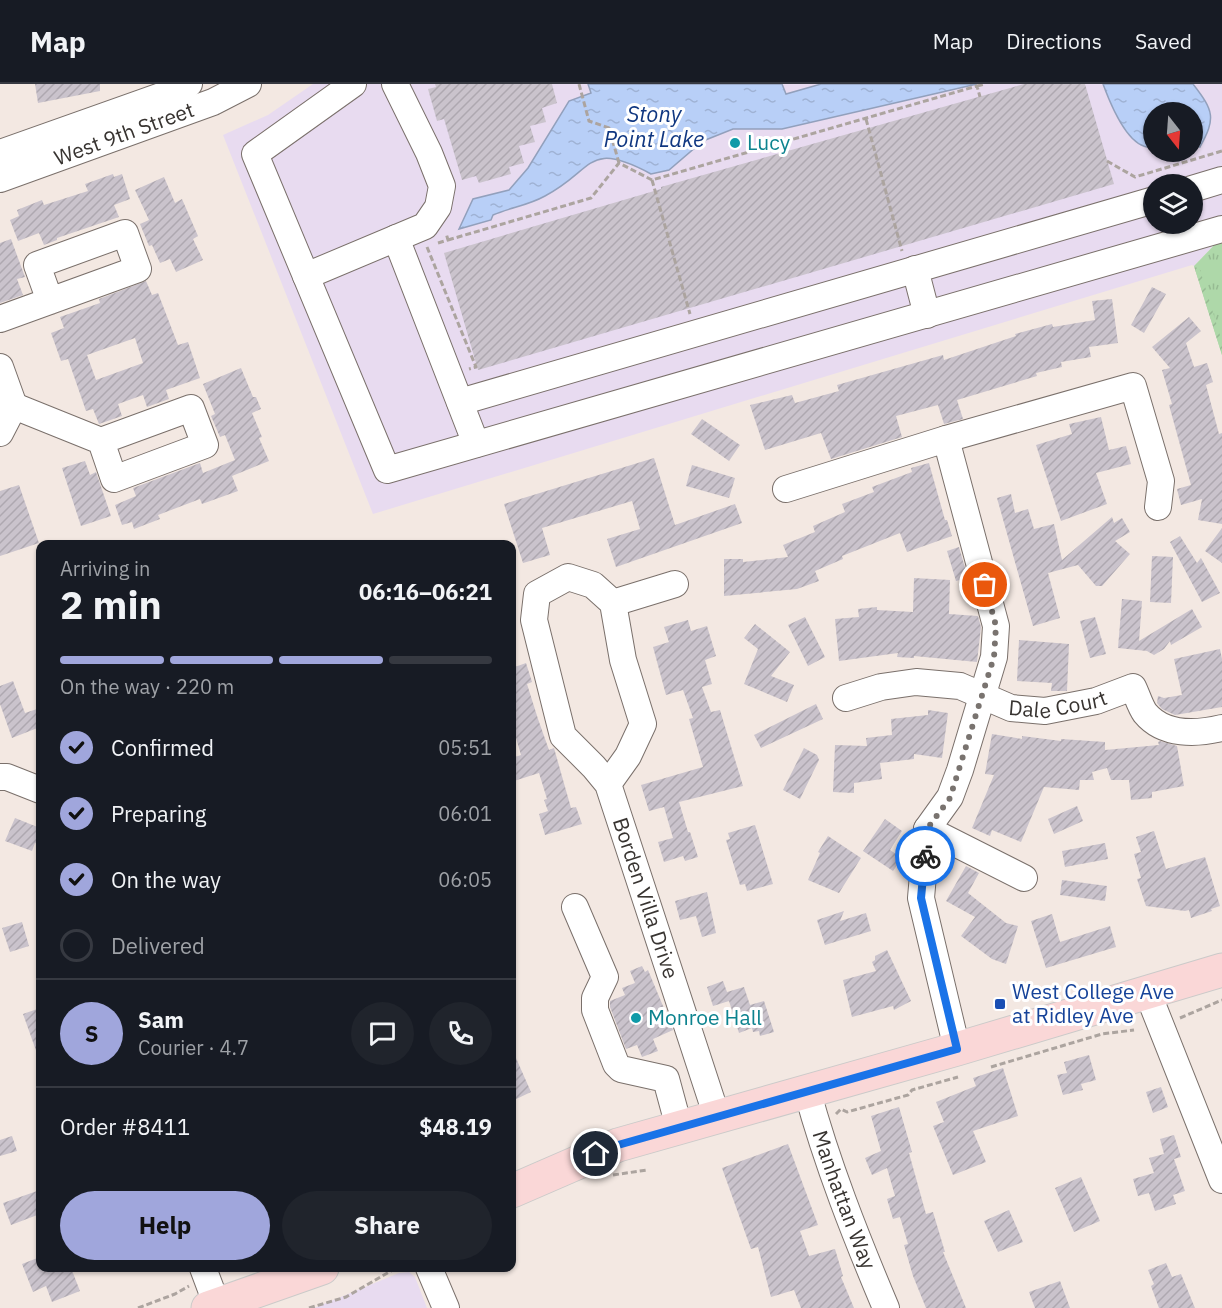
<!DOCTYPE html>
<html lang="en">
<head>
<meta charset="utf-8">
<style>
	:root { --surface:#171b24; --page:#20242c; --text:#f1f3f6; --muted:#9ea1a6; --line:#363941; --accent:#a0a6dc }
	body { margin:0; font-family:"IBM Plex Sans",sans-serif; background:var(--page); color:var(--text); height:100vh; display:flex; flex-direction:column; font-size:22px; white-space:nowrap }
	* { box-sizing:border-box; margin:0 }
	p { font-size:20px; color:var(--muted) }
	.icon { flex:none; width:33px; height:33px; fill:none; stroke:currentColor; stroke-width:2; stroke-linecap:round; stroke-linejoin:round }
	.map { position:relative; flex:1; overflow:hidden }
	.panel { position:absolute; left:36px; top:456px; width:480px; height:732px; display:flex; flex-direction:column; background:var(--surface); border-radius:12px; box-shadow:0 2px 4px #0004 }
	.panel>* { flex:none }
	.needle { width:39px; rotate:163deg }
	.buttons { position:absolute; left:1143px; top:18px; display:grid; gap:12px }
	.buttons a { display:grid; place-items:center; width:60px; height:60px; border-radius:50%; background:var(--surface); box-shadow:0 2px 4px #0004; font-size:30px }
	.pin { position:absolute; display:grid; place-items:center; width:51px; height:51px; color:#fff; margin:-26px; border:3px solid #fff; border-radius:50%; box-shadow:0 2px 6px #0007 }
	.courier { position:absolute; display:grid; place-items:center; width:60px; height:60px; margin:-30px; border:4px solid #1a73e8; border-radius:50%; background:#fff; color:#222; box-shadow:0 2px 8px #0007 }
	.headline em { font-style:normal; font-weight:800 }
	.headline div { display:flex; flex-direction:column-reverse }
	.headline { display:flex; align-items:center; justify-content:space-between; height:102px; padding:0 24px }
	h1 { font-size:39px; font-weight:800; line-height:45px }
	.bar { display:grid; grid-template-columns:repeat(4,1fr); gap:9px 6px; align-content:center; height:72px; padding:0 24px }
	.bar i { height:8px; border-radius:4px; background:var(--line) }
	.bar .on { background:var(--accent) }
	.bar p { grid-column:span 4 }
	.line { display:flex; align-items:center; gap:15px; padding:0 24px; border-top:2px solid var(--line) }
	.line div { flex:1 }
	.round { display:grid; place-items:center; flex:none; width:63px; height:63px; border-radius:32px; background:var(--page) }
	ol { padding:0 24px; list-style:none }
	li { display:flex; align-items:center; gap:18px; height:66px }
	li p { margin-inline-start:auto }
	li .icon { padding:6px; border-radius:50%; background:var(--accent); color:#111; stroke-width:4 }
	li:last-child { color:var(--muted) }
	li i { width:33px; height:33px; border:3px solid var(--line); border-radius:50% }
	.primary-button { display:flex; gap:12px; margin-top:auto; padding:12px 24px }
	.primary-button a { flex:1; height:69px; border-radius:36px; background:var(--accent); color:#111; font-size:24px; font-weight:800; line-height:69px; text-align:center }
	.primary-button a+a { background:var(--page); color:var(--text) }
	header { display:flex; align-items:center; gap:36px; box-sizing:border-box; height:84px; padding:0 30px; background:var(--surface); border-bottom:2px solid var(--line) }
	header strong { font-size:28px }
	nav { display:flex; gap:33px; margin-inline-start:auto; font-size:21px }
	.map>svg:first-child { display:block }
	.commercial { fill:#e8dbf0; fill-rule:evenodd }
	.park { fill:url(#park-tufts) }
	.garden { fill:url(#garden-furrows) }
	.water { fill:url(#water-ripples); stroke:#92a0bc; stroke-width:1.5 }
	.building { fill:url(#building-hatch); fill-rule:evenodd }
	.lines { fill:none; stroke-linecap:round; stroke-linejoin:round }
	.minor-casing { stroke:#7a706b; stroke-width:28 }
	.major-casing { stroke:#cbcac9; stroke-width:35 }
	.path { stroke:#aca49f; stroke-width:3; stroke-dasharray:6 3; stroke-linecap:butt }
	.minor { stroke:#fff; stroke-width:26 }
	.major { stroke:#fad7d7; stroke-width:33 }
	.done { stroke:#79736f; stroke-width:6; stroke-dasharray:0 10.8 }
	.route { stroke:#1a73e8; stroke-width:8 }
	.culture-dot { fill:#0f9aa8; stroke:#fff; stroke-width:2 }
	.transit-dot { fill:#1a4fb4; stroke:#fff; stroke-width:2 }
	.labels { text-anchor:middle; stroke-width:6; stroke-linejoin:round; paint-order:stroke }
	.street-label { font-size:21px; fill:#383431; stroke:#fff }
	.culture-label { font-size:21px; fill:#0d838f; stroke:#fff; text-anchor:start }
	.transit-label { font-size:21px; fill:#164399; stroke:#fff; text-anchor:start }
	.water-label { font-size:22px; font-style:italic; fill:#103781; stroke:#fff }
</style>
</head>
<body>
<header>
<strong>Map</strong>
<nav><a>Map</a><a>Directions</a><a>Saved</a></nav>
</header>
<div class="map">
<svg width="1222" height="1224" viewBox="0 0 1222 1224">
	<defs>
		<pattern id="park-tufts" width="24" height="20" patternUnits="userSpaceOnUse" patternTransform="scale(1.5)"><rect width="24" height="20" fill="#aed8a9"/><path d="M3 7l-1-3M5 7V3M7 7l1-3M15 17l-1-3M17 17v-4M19 17l1-3" fill="none" stroke="#96ba92"/></pattern>
		<pattern id="garden-furrows" width="10" height="10" patternUnits="userSpaceOnUse" patternTransform="scale(1.5)"><rect width="10" height="10" fill="#aed8a9"/><path d="M-1 1l2-2M0 10L10 0M9 11l2-2" fill="none" stroke="#96ba92"/></pattern>
		<pattern id="water-ripples" width="26" height="14" patternUnits="userSpaceOnUse" patternTransform="scale(1.5)"><rect width="26" height="14" fill="#b8cff7"/><path d="M2 4q2-2 4 0t4 0M15 11q2-2 4 0t4 0" fill="none" stroke="#9fb2d4"/></pattern>
		<pattern id="building-hatch" width="6" height="6" patternUnits="userSpaceOnUse" patternTransform="scale(1.5)"><rect width="6" height="6" fill="#cac3cc"/><path d="M-1 1l2-2M0 6l6-6M5 7l2-2" fill="none" stroke="#aea8b0"/></pattern>
	</defs>
	<rect width="100%" height="100%" fill="#f3e8e2"/>
	<path class="commercial" d="M313 0H1222V153L1194 182 1192 181 373 430 223 51 268 31ZM1154 28H1192V68H1154ZM1154 100H1192V140H1154Z
		M409 1188 415 1193 427 1224H314L399 1189Z"/>
	<path class="park" d="M1222 153V271L1194 182Z"/>
	<path class="garden" d="M1194 182 1200 186 1222 258V271Z"/>
	<path class="water" d="M588 0H782L786 10 821 0H977L782 45H733L703 57 669 86 651 90C586 55 595 86 545 112 527 122 511 123 493 131L491 136 459 145 473 115 509 106 528 84 569 17 591 9Z
		M1103 0H1193C1214 27 1216 34 1200 63L1193 61 1192 28H1154L1153 63C1129 67 1110 19 1103 0Z"/>
	<path class="building" d="M35 0H100V7L38 19Z
		M435 0H552L557 19 542 24 546 38 530 42 535 58 519 62 524 79 509 83 511 90 479 99 476 92 462 96 444 35 437 37 428 5 436 3Z
		M1024 0H1085L1114 100 478 286 444 169 661 105V103Z
		M113 90 114 93 122 90 130 115 114 121 119 133 57 154V156L44 161 39 149 18 157 10 136 19 132 17 126 42 116 44 121 88 107 85 100Z
		M164 93 175 119 182 115 198 152 193 155 203 176 176 188 170 175 160 179 152 161 149 162 140 140 149 136 135 106Z
		M11 155 25 193 17 195 23 211 0 219V159Z
		M146 197 152 211 158 209 178 261 188 258 200 294 166 306 169 315 147 323 143 311 118 320 122 332 99 340 93 325 86 327 68 275 61 277 51 249 64 244 60 233 100 219 99 215ZM135 254 143 279 96 296 87 271Z
		M1152 203 1166 210 1144 249 1131 241Z
		M1112 215 1118 259 1089 263 1091 273 1061 278 1062 283 1036 289 1037 292 957 316 963 335 944 340 938 321 896 332 902 353 831 375 821 349 765 366 750 321 792 311 795 319 839 307 837 301 943 271 944 276 1016 252 1015 250 1052 240 1053 243 1095 236 1092 217Z
		M1189 233 1201 247 1186 259 1194 283 1207 279 1213 298 1206 301 1219 350 1222 349V440L1198 436 1202 415 1181 421 1177 405 1191 401 1169 321 1172 320 1162 286 1170 284 1152 263Z
		M241 284 253 313H256L261 325 252 329 262 353 259 354 269 377 232 392 238 407 202 420 200 415 158 431 160 435 134 445 132 438 122 441 115 421 136 412 133 404 200 379 203 389 235 376 225 351 220 353 211 332 215 330 203 300Z
		M1101 333 1109 366 1126 362 1131 380 1096 389 1107 420 1061 437 1036 361 1072 350 1069 340Z
		M702 335 740 361 729 377 691 350Z
		M654 374 675 441 735 420 742 439 616 483 607 455 640 445 632 417 542 444 550 471 523 479 504 420Z
		M85 377 90 391 96 388 111 432 81 442 62 384Z
		M929 379 945 436H947L952 452 907 468 900 449 842 472 843 475 815 487 819 497 797 505 724 512V475H743V478L788 473 783 461 815 448 813 442 845 428 842 420 874 408 872 403 912 388 911 384Z
		M692 381 735 394 729 414 686 402Z
		M19 401 39 459 0 472V407Z
		M1011 410 1015 429 1028 425 1034 445 1054 440 1062 476 1112 433 1114 439 1122 434 1130 448 1115 457 1130 470 1102 502H1096L1078 481 1048 489 1060 534 1033 542 997 414Z
		M1222 444V479L1205 467Z
		M1180 452 1197 479 1201 474 1220 509 1202 518 1170 458Z
		M959 463 968 494 956 497 947 467Z
		M1152 472 1173 473 1171 519 1150 518Z
		M914 494 950 496 949 530 978 532 981 543 977 578 914 572V574L897 573 898 569 839 577 835 535 859 533 858 525 877 523V526L913 528Z
		M1122 515 1142 517 1139 557 1192 525 1202 543 1171 561 1170 557 1164 565 1154 571 1147 567 1118 564Z
		M805 533 825 573 808 582 788 541Z
		M1095 533 1106 570 1090 574 1080 537Z
		M688 536 691 547 707 542 716 572 705 576 712 600 702 603 711 628 720 626 743 702 679 718 688 748H690L698 773 685 777 683 772 664 778 658 758 673 754 664 723 649 727 641 701 703 683 689 635 693 634 683 606 666 611 653 563 669 558 664 543Z
		M755 540 790 568 771 592 794 601 787 618 744 600 758 565 744 554Z
		M1019 556 1069 560 1067 607H1051L1052 599 1017 597Z
		M1220 565 1222 575V623L1175 631 1162 625 1157 619 1158 612 1164 614 1182 611 1174 575Z
		M526 579 532 598 527 600 538 635 549 666 554 664 571 724 576 723 582 740 545 751 539 730 548 727 544 716 547 715 539 689 514 697 512 689V674L521 671 512 640V584Z
		M13 597 25 629 40 624V643L12 654 0 620V602Z
		M816 620 823 635 761 664 754 651Z
		M928 626 948 629 942 674 914 670V675L880 679 882 695 854 699V709L833 708 835 661 867 662 866 654 892 651 891 635 928 631Z
		M992 650 1022 655V652L1061 657V655L1105 658V666L1159 661 1158 658 1160 657 1177 662 1184 702 1152 708V714L1131 716 1129 696H1111L1107 684 1092 688 1094 696H1080L1079 706 1044 703 1021 758 992 746 990 752 972 744 994 691 985 690Z
		M804 664 817 671 819 676 800 715 783 706Z
		M1077 722 1083 737 1054 750 1048 735Z
		M15 734 40 744V761L35 759 32 767 5 757Z
		M885 735 902 747 890 766 902 774 893 787 863 767Z
		M755 741 773 800 747 807 745 800 740 801 726 756 730 755 728 749Z
		M1154 747 1166 785 1205 773 1220 822 1211 825 1212 827 1191 834 1189 826 1185 827 1146 822 1137 795 1141 794 1134 770 1141 768 1136 753Z
		M828 752 861 774 839 809 808 796 820 769 818 768Z
		M1105 759 1108 775 1065 783 1062 767Z
		M966 782 979 789 968 809 1006 839 1018 842 1006 880 992 875 961 852 975 833 946 817Z
		M1062 796 1107 802 1105 817 1060 811Z
		M707 808 716 849 702 853 696 832 680 836 675 817Z
		M844 827 840 837 866 829 871 847 825 861 817 836Z
		M1052 830 1060 858 1110 842 1116 863 1046 884 1031 837Z
		M22 838 29 862 10 868 2 844Z
		M887 866 911 917 894 926 893 922 852 933 843 896 876 887 872 878 875 876V872Z
		M642 882 645 888 648 886 673 946 653 955 658 967 642 973 637 961 626 965 610 923V917L625 911 622 904 635 899 630 887Z
		M723 897 727 908 744 903 750 921 764 917 774 948 760 952 759 947 753 948 752 944 739 949 729 917 713 922 707 903Z
		M40 924V974L39 975 23 930Z
		M512 965 531 1008 512 1017Z
		M1089 971 1096 996 1081 1000 1083 1006 1063 1011 1057 991 1067 989 1064 978Z
		M1003 984 1018 1032 973 1047 986 1078 953 1091 933 1042 944 1038 936 1018 976 1002 973 994Z
		M1161 1003 1168 1023 1153 1029 1146 1008Z
		M899 1023 912 1068 909 1069 926 1130 933 1128 945 1168H943L966 1224H926L913 1192 904 1161 908 1160 900 1133 893 1135 887 1115 895 1112 887 1084 872 1091 865 1074 881 1067 871 1032Z
		M1174 1051 1181 1073 1174 1075 1185 1107 1173 1111 1176 1120 1155 1127 1149 1109 1138 1112 1133 1095 1154 1089 1149 1074 1164 1070 1160 1055Z
		M12 1052 17 1067 0 1072V1056Z
		M788 1060 818 1141 800 1147 809 1172 835 1165 843 1192 841 1193 854 1224H801L794 1206 771 1213 758 1163 751 1165 722 1084Z
		M1081 1093 1100 1137 1074 1148 1055 1104Z
		M40 1106V1130L11 1141 3 1119Z
		M1009 1126 1023 1158 998 1168 984 1137Z
		M40 1173V1184H71L80 1207 52 1218 46 1202 33 1208 22 1180Z
		M1166 1179 1172 1193 1181 1190 1195 1224H1159L1151 1202 1154 1200 1148 1186Z
		M1060 1197 1070 1224H1035L1029 1208Z"/>
	<g class="lines">
		<defs>
			<g id="minor">
				<path d="M353 0 255 70 387 386 1222 145"/>
				<path d="M0 69 175 7 189 0"/>
				<path id="s1" d="M0 95 213 18 248 0"/>
				<path d="M1192 105 1222 96"/>
				<path d="M396 154 476 360"/>
				<path d="M915 185 927 231"/>
				<path d="M306 192 425 142 438 123 442 102 429 69 395 0"/>
				<path d="M0 235 138 185 125 149 37 181 50 217"/>
				<path d="M0 283 14 322 0 349"/>
				<path d="M460 318 1154 116"/>
				<path d="M14 322 101 357 191 324 205 361 114 395 101 357"/>
				<path d="M946 355 996 542 994 573 960 686 950 713 927 745 921 814 957 965"/>
				<path d="M786 405 946 355 1133 302 1161 397 1158 423"/>
				<path d="M613 519 675 500"/>
				<path id="s2" d="M846 614 881 603 916 598 960 602 1011 624 1045 627 1096 617 1133 603C1137 611 1140 622 1145 629 1164 652 1197 650 1222 644"/>
				<path d="M0 693H7L40 706"/>
				<path id="s3" d="M608 700 628 672 643 640 623 576 613 519 593 501 568 493 537 510 534 536 563 652 594 683 608 700 717 1033"/>
				<path d="M927 745 1024 794"/>
				<path d="M575 823 605 893 595 914V926L616 980 621 985 666 995 679 1043"/>
				<path d="M1147 907 1222 1096"/>
				<path id="s4" d="M807 1006C827 1080 856 1153 886 1224"/>
				<path d="M203 1184 218 1224"/>
				<path d="M429 1184 446 1224"/>
			</g>
			<path id="major" d="M512 1107 618 1061 957 965 1222 886
				M208 1224 322 1184"/>
		</defs>
		<use href="#minor" class="minor-casing"/>
		<use href="#major" class="major-casing"/>
		<path class="path" d="M579 0 589 37 609 44 619 79
			M977 2 985 0
			M866 35 902 167
			M1107 77 1135 93 1222 67
			M652 96 690 230
			M448 156 591 114 619 79 652 96 977 2 980 13
			M438 159 448 156 446 149
			M427 163 476 283 469 285
			M1180 934 1222 916
			M991 983 1102 950 1134 946
			M836 1030 841 1025 847 1028 908 1011 912 1006 958 993
			M613 1091 647 1086
			M138 1224 175 1210 189 1202
			M309 1224 346 1213 396 1184"/>
		<use href="#minor" class="minor"/>
		<use href="#major" class="major"/>
	</g>
	<g class="lines">
		<path class="done" d="M925 772 927 745 950 714 994 573 996 542 985 501"/>
		<path class="route" d="M596 1070 618 1061 957 965 921 814 925 772"/>
	</g>
	<g class="culture-dot">
		<circle cx="735" cy="59" r="6"/>
		<circle cx="636" cy="934" r="6"/>
	</g>
	<rect class="transit-dot" x="994" y="914" width="12" height="12" rx="3"/>
	<g class="labels">
		<g class="street-label">
			<text dy="7" stroke="none"><textPath href="#s1" startOffset="132">West 9th Street</textPath></text>
			<text dy="7" stroke="none"><textPath href="#s2" startOffset="219">Dale Court</textPath></text>
			<text dy="7" stroke="none"><textPath href="#s3" startOffset="615">Borden Villa Drive</textPath></text>
			<text dy="7" stroke="none"><textPath href="#s4" startOffset="116">Manhattan Way</textPath></text>
		</g>
		<g class="culture-label">
			<text x="747" y="66">Lucy</text>
			<text x="648" y="941">Monroe Hall</text>
		</g>
		<g class="transit-label">
			<text x="1012" y="915">West College Ave<tspan x="1012" dy="24">at Ridley Ave</tspan></text>
		</g>
		<g class="water-label">
			<text x="654" y="38">Stony<tspan x="654" dy="25">Point Lake</tspan></text>
		</g>
	</g>
</svg>
<div class="buttons">
<a><svg class="needle" viewBox="-14 -14 28 28"><path d="M0-13l5 13h-10z" fill="#e53935"/><path d="M0 13l5-13h-10z" fill="#9ea1a6"/></svg></a>
<a><svg class="icon" aria-label="layers" viewBox="0 0 24 24"><path d="M12 4l9 5-9 5-9-5zM3 14l9 5 9-5"/></svg></a>
</div>
<div class="pin" style="left:985px;top:501px;background:#ea580c"><svg class="icon" aria-label="bag" viewBox="0 0 24 24"><path d="M5 8h14l-1 12H6zM9 8a3 3 0 0 1 6 0"/></svg></div>
<div class="pin" style="left:596px;top:1070px;background:#1f2937"><svg class="icon" aria-label="home" viewBox="0 0 24 24"><path d="M3 11l9-7 9 7M6 9v11h12V9"/></svg></div>
<div class="courier" style="left:925px;top:772px"><svg class="icon" aria-label="bike" viewBox="0 0 24 24"><circle cx="6" cy="16" r="4"/><circle cx="18" cy="16" r="4"/><path d="M6 16l4-8h5l3 8M10 8l3 8H6M13 5h3"/></svg></div>
<section class="panel">
<div class="headline"><div><h1>2 min</h1><p>Arriving in</p></div><em>06:16–06:21</em></div>
<div class="bar"><i class="on"></i><i class="on"></i><i class="on"></i><i></i><p>On the way · 220 m</p></div>
<ol>
<li><svg class="icon" aria-label="check" viewBox="0 0 24 24"><path d="M5 12l5 5 9-10"/></svg>Confirmed<p>05:51</p></li>
<li><svg class="icon" aria-label="check" viewBox="0 0 24 24"><path d="M5 12l5 5 9-10"/></svg>Preparing<p>06:01</p></li>
<li><svg class="icon" aria-label="check" viewBox="0 0 24 24"><path d="M5 12l5 5 9-10"/></svg>On the way<p>06:05</p></li>
<li><i></i>Delivered</li>
</ol>
<div class="line" style="height:108px"><b class="round" style="background:var(--accent);color:#111">S</b><div><b>Sam</b><p>Courier · 4.7</p></div><a class="round"><svg class="icon" aria-label="chat" viewBox="0 0 24 24"><path d="M4 5h16v11H9l-5 4z"/></svg></a><a class="round"><svg class="icon" aria-label="phone" viewBox="0 0 24 24"><path d="M5 4h4l2 5-3 2q2 4 5 5l2-3 5 2v4C11 20 4 13 5 4z"/></svg></a></div>
<div class="line" style="height:78px"><div>Order #8411</div><b>$48.19</b></div>
<div class="primary-button"><a>Help</a><a>Share</a></div>
</section>
</div>
</body>
</html>
